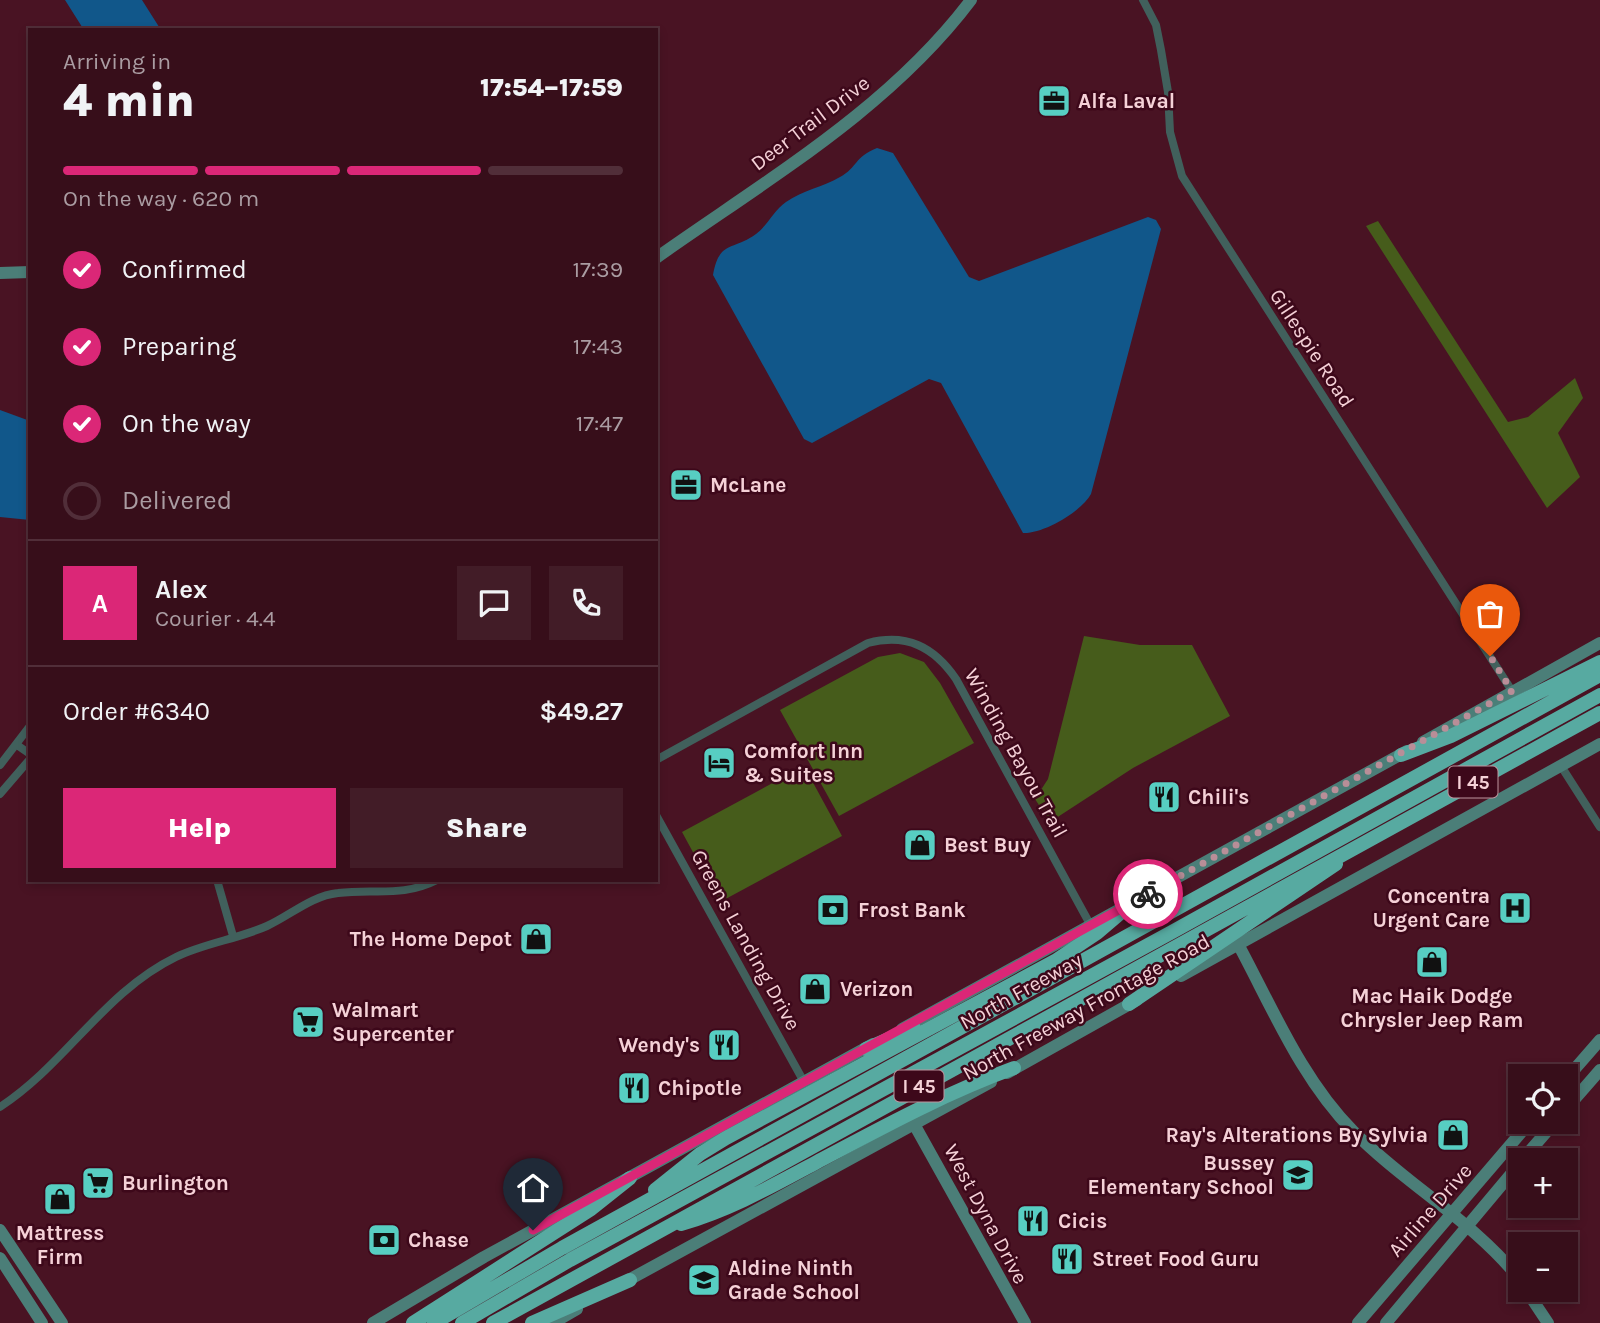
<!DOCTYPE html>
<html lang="en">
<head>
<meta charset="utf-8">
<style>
	:root { --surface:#370e1a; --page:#421c27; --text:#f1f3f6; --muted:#aa9ca2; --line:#512e39; --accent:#db2777 }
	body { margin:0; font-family:Karla,sans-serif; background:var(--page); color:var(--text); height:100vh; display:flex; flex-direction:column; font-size:26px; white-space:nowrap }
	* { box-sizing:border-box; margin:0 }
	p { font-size:23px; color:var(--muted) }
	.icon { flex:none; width:38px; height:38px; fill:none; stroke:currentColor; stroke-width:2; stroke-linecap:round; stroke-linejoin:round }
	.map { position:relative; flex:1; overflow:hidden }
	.details { position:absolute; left:28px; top:28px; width:630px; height:854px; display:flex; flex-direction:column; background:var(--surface); border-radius:0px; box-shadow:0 4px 10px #0003,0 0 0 2px var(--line) }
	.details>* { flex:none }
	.controls { position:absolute; left:1508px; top:1064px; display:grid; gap:14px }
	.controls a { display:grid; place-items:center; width:70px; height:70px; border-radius:0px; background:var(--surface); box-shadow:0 4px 10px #0003,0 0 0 2px var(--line); font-size:35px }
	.pin { position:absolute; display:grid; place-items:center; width:60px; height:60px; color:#fff; margin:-72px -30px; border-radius:50% 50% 50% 0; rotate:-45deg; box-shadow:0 0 7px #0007 }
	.pin .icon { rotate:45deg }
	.courier { position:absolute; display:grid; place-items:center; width:70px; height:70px; margin:-35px; border:5px solid #db2777; border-radius:50%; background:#fff; color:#222; box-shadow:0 2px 9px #0007 }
	.summary em { font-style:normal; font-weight:800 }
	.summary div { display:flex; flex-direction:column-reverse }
	.summary { display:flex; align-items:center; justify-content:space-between; height:119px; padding:0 35px }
	h1 { font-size:46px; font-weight:800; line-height:52px }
	.bar { display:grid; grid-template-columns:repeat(4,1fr); gap:10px 7px; align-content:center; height:84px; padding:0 35px }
	.bar i { height:9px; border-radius:5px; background:var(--line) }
	.bar .active { background:var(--accent) }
	.bar p { grid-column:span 4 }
	.line { display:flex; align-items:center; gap:18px; padding:0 35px; border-top:2px solid var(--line) }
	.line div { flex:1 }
	.round { display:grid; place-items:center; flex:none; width:74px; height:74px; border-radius:0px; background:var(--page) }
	ol { padding:0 35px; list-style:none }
	li { display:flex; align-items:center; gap:21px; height:77px }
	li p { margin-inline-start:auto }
	li .icon { padding:7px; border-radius:50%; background:var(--accent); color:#fff; stroke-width:4 }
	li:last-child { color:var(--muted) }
	li i { width:38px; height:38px; border:4px solid var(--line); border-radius:50% }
	.cta { display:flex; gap:14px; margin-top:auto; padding:14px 35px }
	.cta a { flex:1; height:80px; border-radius:0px; background:var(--accent); color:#fff; font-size:28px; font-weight:800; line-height:80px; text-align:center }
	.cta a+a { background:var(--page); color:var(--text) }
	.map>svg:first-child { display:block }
	.green { fill:#465c1b }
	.water { fill:#11578a }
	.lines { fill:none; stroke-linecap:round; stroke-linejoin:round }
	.street { stroke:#41605c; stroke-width:8 }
	.secondary { stroke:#4b7e78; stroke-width:12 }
	.highway { stroke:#57aaa1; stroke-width:14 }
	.done { stroke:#b98e98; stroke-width:7; stroke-dasharray:0 12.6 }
	.route { stroke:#db2777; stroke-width:9 }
	.labels { text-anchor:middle; stroke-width:5; stroke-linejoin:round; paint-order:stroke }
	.shield { fill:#3d081a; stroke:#be959e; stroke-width:2 }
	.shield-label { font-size:19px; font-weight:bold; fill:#f5d1d7 }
	.poi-label { font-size:21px; font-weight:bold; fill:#f5d1d7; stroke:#3d081a; text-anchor:start }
	.street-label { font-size:21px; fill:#f5d1d7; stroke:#3d081a }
</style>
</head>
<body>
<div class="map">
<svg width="1600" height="1323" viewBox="0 0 1600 1323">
	<rect width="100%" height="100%" fill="#491323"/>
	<path class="green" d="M1378 221 1508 422 1528 417 1575 378 1583 398 1558 433 1580 477 1547 508 1366 226Z
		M1084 636 1140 645H1192L1230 716 1133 768 1050 822 1035 799 1048 779Z
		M900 653 924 662 940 683 974 743 839 816 780 710 878 657Z
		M804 766 842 836 720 902 682 832Z"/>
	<path class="water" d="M65 0H142L161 30H84Z
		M877 148 893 153 969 277 979 281 1148 217 1156 220 1161 229 1091 494C1081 512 1043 534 1023 533L941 383 929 379 812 443 804 439 713 275C719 240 733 251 756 234 768 225 774 210 786 202 803 190 823 187 840 177 858 167 854 157 877 148Z
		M0 410 30 421V520L0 517Z"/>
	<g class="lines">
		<path class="street" d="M1143 0 1156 25 1161 50 1168 92 1170 132 1182 176 1512 691
			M17 745 30 754
			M656 760 868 643C907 633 934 647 956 679L1091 926
			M0 765 30 726
			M1561 766 1600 827
			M0 794 30 759
			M656 815 804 1082
			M217 880 233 936
			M0 1107C66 1064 104 992 176 957 205 943 238 939 267 926 291 915 311 896 338 893 375 888 401 898 437 880"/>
		<path class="secondary" d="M656 258C766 180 889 109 971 0
			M0 273 30 272
			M1423 742 1600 643
			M1238 944C1272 1007 1302 1080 1353 1131 1405 1184 1475 1222 1521 1281
			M1181 976 1600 744
			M902 1029 1407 751
			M1007 1073 1137 1000
			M1566 1079 1600 1040
			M1566 1109 1600 1070
			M914 1124 1025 1323
			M1522 1160 1555 1122
			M0 1230 62 1323
			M0 1258 42 1323
			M623 1283 991 1082
			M1526 1290 1548 1323
			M373 1323 484 1257 873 1044
			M553 1323 577 1309
			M1358 1323 1530 1122
			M1386 1323 1521 1162"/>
		<path class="highway" d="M1401 755 1451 736 1600 662
			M1129 1004 1336 864
			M866 1049 914 1028
			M655 1190 700 1154 726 1138 1055 961 1097 933 1131 904
			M681 1224C730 1210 772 1186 817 1162 881 1128 945 1093 1014 1068
			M413 1323 591 1209 630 1178
			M434 1323 562 1248 1600 675
			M462 1323 570 1260 1172 932 1600 695
			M493 1323 1600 713
			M532 1323 630 1280"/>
	</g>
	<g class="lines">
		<path class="done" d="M1148 894 1512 691 1490 656"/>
		<path class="route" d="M533 1230 1148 894"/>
	</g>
	<defs>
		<symbol id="office-square" viewBox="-11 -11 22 22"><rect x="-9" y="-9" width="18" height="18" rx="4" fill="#57cec2" stroke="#3d081a"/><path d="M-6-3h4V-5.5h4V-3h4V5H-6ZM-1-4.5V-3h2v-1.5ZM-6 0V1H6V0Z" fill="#111"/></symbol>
		<symbol id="hotel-square" viewBox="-11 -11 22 22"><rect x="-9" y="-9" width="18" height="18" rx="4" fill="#57cec2" stroke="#3d081a"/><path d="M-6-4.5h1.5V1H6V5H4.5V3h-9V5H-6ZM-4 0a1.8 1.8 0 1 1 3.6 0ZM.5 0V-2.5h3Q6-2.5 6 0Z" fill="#111"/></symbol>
		<symbol id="restaurant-square" viewBox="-11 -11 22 22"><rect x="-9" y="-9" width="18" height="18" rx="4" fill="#57cec2" stroke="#3d081a"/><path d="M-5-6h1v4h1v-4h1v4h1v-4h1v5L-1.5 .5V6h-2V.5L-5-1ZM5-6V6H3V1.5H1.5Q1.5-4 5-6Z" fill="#111"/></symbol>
		<symbol id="shop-square" viewBox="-11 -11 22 22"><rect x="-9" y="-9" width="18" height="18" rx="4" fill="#57cec2" stroke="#3d081a"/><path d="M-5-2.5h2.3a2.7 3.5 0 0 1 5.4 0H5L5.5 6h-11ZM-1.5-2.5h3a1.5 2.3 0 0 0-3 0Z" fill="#111"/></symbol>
		<symbol id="hospital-square" viewBox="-11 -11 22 22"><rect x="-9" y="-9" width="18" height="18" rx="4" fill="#57cec2" stroke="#3d081a"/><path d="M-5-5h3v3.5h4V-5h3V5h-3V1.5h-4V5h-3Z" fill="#111"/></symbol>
		<symbol id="bank-square" viewBox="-11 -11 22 22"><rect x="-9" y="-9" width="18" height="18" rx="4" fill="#57cec2" stroke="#3d081a"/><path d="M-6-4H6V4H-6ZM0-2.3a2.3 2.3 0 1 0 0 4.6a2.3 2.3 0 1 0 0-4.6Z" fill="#111"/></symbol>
		<symbol id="supermarket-square" viewBox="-11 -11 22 22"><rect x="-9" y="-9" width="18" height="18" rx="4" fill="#57cec2" stroke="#3d081a"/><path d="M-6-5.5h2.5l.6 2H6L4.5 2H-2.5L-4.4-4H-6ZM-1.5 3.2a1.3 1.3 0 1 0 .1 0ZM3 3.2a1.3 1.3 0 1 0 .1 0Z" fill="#111"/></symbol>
		<symbol id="school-square" viewBox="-11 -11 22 22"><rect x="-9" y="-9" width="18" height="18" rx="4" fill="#57cec2" stroke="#3d081a"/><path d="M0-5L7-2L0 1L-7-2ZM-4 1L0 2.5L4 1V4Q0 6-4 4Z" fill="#111"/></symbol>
	</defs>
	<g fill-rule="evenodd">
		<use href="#office-square" x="1035" y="82" width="38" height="38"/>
		<use href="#office-square" x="667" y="466" width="38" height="38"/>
		<use href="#hotel-square" x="700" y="744" width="38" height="38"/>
		<use href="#restaurant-square" x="1145" y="778" width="38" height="38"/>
		<use href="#shop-square" x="901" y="826" width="38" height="38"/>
		<use href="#hospital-square" x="1496" y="889" width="38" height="38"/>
		<use href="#bank-square" x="814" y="891" width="38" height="38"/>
		<use href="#shop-square" x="517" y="920" width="38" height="38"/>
		<use href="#shop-square" x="1413" y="943" width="38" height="38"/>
		<use href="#shop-square" x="796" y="970" width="38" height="38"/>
		<use href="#supermarket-square" x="289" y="1003" width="38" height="38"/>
		<use href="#restaurant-square" x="705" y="1026" width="38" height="38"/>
		<use href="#restaurant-square" x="615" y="1069" width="38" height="38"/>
		<use href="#shop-square" x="1434" y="1116" width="38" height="38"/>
		<use href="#school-square" x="1279" y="1156" width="38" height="38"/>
		<use href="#supermarket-square" x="79" y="1164" width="38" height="38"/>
		<use href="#shop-square" x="41" y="1180" width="38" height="38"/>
		<use href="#restaurant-square" x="1014" y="1202" width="38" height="38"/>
		<use href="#bank-square" x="365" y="1221" width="38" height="38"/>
		<use href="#restaurant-square" x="1048" y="1240" width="38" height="38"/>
		<use href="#school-square" x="685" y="1261" width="38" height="38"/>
	</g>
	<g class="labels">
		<g class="shield">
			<rect x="1448.5" y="766.5" width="49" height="31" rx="5"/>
			<rect x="894.5" y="1070.5" width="49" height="31" rx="5"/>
		</g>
		<g class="shield-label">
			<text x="1473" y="789">I 45</text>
			<text x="919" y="1093">I 45</text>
		</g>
		<g class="poi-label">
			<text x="1078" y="108">Alfa Laval</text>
			<text x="710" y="492">McLane</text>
			<text x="744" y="758">Comfort Inn<tspan x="744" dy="24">&amp; Suites</tspan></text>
			<text x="1188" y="804">Chili's</text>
			<text x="944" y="852">Best Buy</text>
			<text x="1490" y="903" text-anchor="end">Concentra<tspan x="1490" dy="24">Urgent Care</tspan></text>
			<text x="858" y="917">Frost Bank</text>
			<text x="512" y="946" text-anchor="end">The Home Depot</text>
			<text x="840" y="996">Verizon</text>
			<text x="1432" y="1003" text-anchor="middle">Mac Haik Dodge<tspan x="1432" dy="24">Chrysler Jeep Ram</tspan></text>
			<text x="332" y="1017">Walmart<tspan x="332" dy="24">Supercenter</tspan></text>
			<text x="700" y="1052" text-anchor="end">Wendy's</text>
			<text x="658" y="1095">Chipotle</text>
			<text x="1428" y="1142" text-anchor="end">Ray's Alterations By Sylvia</text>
			<text x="1274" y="1170" text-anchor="end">Bussey<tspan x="1274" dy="24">Elementary School</tspan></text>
			<text x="122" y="1190">Burlington</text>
			<text x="1058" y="1228">Cicis</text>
			<text x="60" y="1240" text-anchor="middle">Mattress<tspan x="60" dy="24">Firm</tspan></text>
			<text x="408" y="1247">Chase</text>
			<text x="1092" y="1266">Street Food Guru</text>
			<text x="728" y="1275">Aldine Ninth<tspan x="728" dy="24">Grade School</tspan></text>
		</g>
		<g class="street-label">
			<text transform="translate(810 123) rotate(-37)" y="7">Deer Trail Drive</text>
			<text transform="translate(1312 348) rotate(57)" y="7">Gillespie Road</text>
			<text transform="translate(1016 753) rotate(61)" y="7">Winding Bayou Trail</text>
			<text transform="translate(746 940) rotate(61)" y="7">Greens Landing Drive</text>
			<text transform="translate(1021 991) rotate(-29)" y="7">North Freeway</text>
			<text transform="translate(1086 1007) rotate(-29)" y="7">North Freeway Frontage Road</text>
			<text transform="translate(1430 1210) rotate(-49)" y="7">Airline Drive</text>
			<text transform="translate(986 1214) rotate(62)" y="7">West Dyna Drive</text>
		</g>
	</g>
</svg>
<div class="controls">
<a><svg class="icon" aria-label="locate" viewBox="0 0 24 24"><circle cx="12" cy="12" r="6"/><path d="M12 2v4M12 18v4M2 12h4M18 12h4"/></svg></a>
<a>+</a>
<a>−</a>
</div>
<div class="pin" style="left:1490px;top:656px;background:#ea580c"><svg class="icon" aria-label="bag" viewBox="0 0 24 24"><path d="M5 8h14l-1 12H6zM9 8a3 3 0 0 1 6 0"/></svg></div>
<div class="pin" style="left:533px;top:1230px;background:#1f2937"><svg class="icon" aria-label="home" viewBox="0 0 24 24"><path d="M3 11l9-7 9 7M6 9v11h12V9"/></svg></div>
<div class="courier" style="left:1148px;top:894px"><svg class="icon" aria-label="bike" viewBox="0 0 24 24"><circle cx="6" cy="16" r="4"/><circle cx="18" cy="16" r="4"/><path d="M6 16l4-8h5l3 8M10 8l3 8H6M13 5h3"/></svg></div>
<section class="details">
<div class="summary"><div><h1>4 min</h1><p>Arriving in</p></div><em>17:54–17:59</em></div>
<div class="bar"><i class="active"></i><i class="active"></i><i class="active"></i><i></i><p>On the way · 620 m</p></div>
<ol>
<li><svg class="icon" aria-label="check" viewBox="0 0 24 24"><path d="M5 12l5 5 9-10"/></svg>Confirmed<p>17:39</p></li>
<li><svg class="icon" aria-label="check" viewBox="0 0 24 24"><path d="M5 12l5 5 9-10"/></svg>Preparing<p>17:43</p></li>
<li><svg class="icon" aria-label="check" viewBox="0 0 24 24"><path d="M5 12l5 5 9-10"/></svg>On the way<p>17:47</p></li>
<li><i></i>Delivered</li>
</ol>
<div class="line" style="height:126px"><b class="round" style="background:var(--accent);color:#fff">A</b><div><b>Alex</b><p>Courier · 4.4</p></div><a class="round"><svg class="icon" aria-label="chat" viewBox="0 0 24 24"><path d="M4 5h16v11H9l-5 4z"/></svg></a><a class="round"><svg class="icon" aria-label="phone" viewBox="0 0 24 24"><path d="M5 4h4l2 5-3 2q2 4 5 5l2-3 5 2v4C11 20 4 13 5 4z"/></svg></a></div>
<div class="line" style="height:91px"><div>Order #6340</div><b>$49.27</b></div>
<div class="cta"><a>Help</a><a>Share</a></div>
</section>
</div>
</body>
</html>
